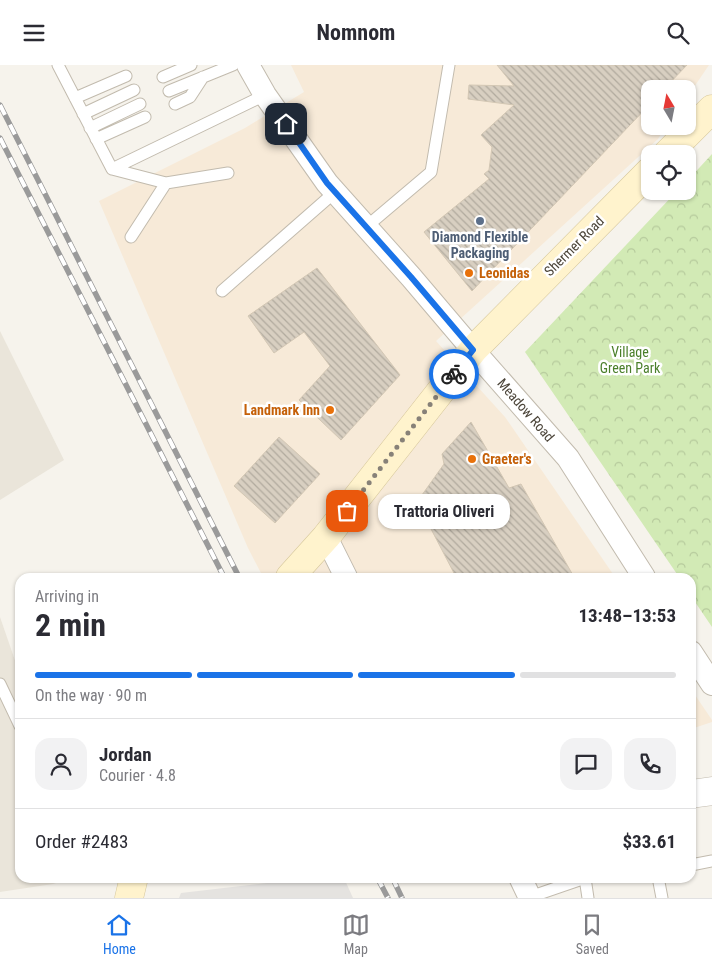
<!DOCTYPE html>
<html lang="en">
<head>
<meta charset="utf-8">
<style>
	:root { --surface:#fff; --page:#f2f2f3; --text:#2b2b33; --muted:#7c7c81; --line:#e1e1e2; --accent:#1a73e8 }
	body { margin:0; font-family:"Roboto Condensed",sans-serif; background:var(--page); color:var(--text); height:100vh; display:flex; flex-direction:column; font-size:19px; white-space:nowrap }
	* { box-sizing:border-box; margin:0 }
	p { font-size:16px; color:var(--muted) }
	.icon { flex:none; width:28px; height:28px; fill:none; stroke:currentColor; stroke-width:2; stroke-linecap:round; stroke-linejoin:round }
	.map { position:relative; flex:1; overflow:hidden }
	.panel { position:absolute; left:15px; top:508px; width:681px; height:310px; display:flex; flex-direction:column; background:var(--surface); border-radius:15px; box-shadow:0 1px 4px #0004 }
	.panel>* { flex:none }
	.needle { width:32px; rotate:350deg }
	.buttons { position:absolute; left:641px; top:15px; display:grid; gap:10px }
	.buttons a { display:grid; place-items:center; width:55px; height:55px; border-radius:10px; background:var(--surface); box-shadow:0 1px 4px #0004; font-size:25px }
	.pin { position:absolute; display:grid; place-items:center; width:42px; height:42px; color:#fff; margin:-21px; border-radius:10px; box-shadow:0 2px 8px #0006 }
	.courier { position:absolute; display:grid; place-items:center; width:50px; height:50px; margin:-25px; border:4px solid #1a73e8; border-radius:50%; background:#fff; color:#222; box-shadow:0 1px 6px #0007 }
	.bubble { position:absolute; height:35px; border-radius:15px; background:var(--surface); box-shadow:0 1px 4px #0004; font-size:16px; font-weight:700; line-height:35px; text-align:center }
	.overview em { font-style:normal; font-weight:700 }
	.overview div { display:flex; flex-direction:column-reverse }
	.overview { display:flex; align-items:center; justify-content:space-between; height:85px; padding:0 20px }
	h1 { font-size:32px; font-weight:700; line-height:38px }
	.bar { display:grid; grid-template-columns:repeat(4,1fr); gap:8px 5px; align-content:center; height:60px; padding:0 20px }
	.bar i { height:6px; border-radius:4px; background:var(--line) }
	.bar .selected { background:var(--accent) }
	.bar p { grid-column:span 4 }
	.line { display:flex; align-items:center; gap:12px; padding:0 20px; border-top:1px solid var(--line) }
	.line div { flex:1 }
	.round { display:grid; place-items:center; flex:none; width:52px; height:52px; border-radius:15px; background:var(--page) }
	header { display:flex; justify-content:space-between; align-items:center; height:65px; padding:0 20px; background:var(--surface); font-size:22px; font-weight:700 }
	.menu { display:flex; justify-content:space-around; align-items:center; height:70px; border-top:1px solid var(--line); background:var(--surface); font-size:14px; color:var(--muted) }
	.menu a { display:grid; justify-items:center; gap:2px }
	.menu .selected { color:var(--accent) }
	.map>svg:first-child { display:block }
	.residential { fill:#eae5da }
	.commercial { fill:#f7ead8 }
	.park { fill:url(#park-crowns) }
	.parking { fill:#e5e3e0 }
	.building { fill:url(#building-back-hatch); stroke:#d3c7b4 }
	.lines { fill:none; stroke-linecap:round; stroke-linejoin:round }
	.service-casing { stroke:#c2bbae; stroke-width:13 }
	.minor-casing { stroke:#c2bbae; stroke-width:24 }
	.tertiary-casing { stroke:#c2bbae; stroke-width:29 }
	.secondary-casing { stroke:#d6c79b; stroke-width:29 }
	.service { stroke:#fff; stroke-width:11 }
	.minor { stroke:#fff; stroke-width:22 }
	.tertiary { stroke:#fff; stroke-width:28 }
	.secondary { stroke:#fff3cd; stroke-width:28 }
	.rail-casing { stroke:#9a9a9a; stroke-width:5.5 }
	.rail { stroke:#fff; stroke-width:4; stroke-dasharray:11; stroke-linecap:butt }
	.done { stroke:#878178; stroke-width:5; stroke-dasharray:0 9 }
	.route { stroke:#1a73e8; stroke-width:6 }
	.service-dot { fill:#5c6f8a; stroke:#fff; stroke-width:2 }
	.food-dot { fill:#e8710a; stroke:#fff; stroke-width:2 }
	.labels { text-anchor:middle; stroke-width:5; stroke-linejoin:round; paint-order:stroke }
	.service-label { font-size:14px; font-weight:bold; fill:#4e5e75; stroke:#fff }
	.street-label { font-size:14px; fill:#4b4439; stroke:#fff }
	.food-label { font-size:14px; font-weight:bold; fill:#c56008; stroke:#fff; text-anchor:start }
	.park-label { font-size:14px; fill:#4a7f2a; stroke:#fff }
</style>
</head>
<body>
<header><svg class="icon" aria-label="menu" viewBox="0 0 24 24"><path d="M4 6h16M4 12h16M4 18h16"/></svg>Nomnom<svg class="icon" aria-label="search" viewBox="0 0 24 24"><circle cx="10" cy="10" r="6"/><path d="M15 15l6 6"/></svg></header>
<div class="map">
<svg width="712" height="833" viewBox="0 0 712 833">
	<defs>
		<pattern id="park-crowns" width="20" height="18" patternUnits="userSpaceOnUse" patternTransform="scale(1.25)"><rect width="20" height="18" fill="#d2eab5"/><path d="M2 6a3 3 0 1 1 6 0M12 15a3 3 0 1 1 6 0" fill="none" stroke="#b6ca9c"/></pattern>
		<pattern id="building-back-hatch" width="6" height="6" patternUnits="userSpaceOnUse" patternTransform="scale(1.25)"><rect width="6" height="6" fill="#d8cfc1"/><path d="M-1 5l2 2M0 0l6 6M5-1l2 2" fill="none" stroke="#b1aa9e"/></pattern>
	</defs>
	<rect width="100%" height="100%" fill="#f6f3ec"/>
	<path class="residential" d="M0 266 64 395 0 435Z
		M0 552 20 610V812L71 813 53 819 0 827Z"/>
	<path class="commercial" d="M291 0H709L688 31V24H650V61H666L658 74 436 276 505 352 615 512H263L248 483 99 136 245 63 304 27Z
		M691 624 712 655V657L691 664Z"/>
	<path class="park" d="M712 89V562L691 531V512H679L525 287 677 126H688V115Z"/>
	<path class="parking" d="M319 812 344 813 353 833H179L181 828Z"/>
	<path class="building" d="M497 0H687L664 24H650V39L472 226 424 167 489 114 484 109 489 105 492 82 481 70 514 40 468 34 469 20 514 21Z
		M317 203 400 310 341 375 299 335 330 301 304 267 274 288 248 251Z
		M471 357 509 423 521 419 574 512H456L417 437 444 399 442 389Z
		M279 372 320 409 275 458 234 421Z"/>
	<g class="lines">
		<defs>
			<path id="service" d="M58 0 112 104 265 30
				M163 12 191 0
				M169 26 233 0
				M75 33 126 11
				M175 39 190 32 203 12
				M83 49 134 25
				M90 63 140 39
				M96 74 145 52
				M112 104 166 118 228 108
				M366 162 431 107 449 0
				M131 172 166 118
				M222 226 335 127
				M0 619 20 661
				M691 800 712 796
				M658 812 662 833
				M530 832 585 813 588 833"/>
			<path id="minor" d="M248 0 265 30 327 118 411 212 473 285 568 393 644 512
				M326 472 346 512
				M691 587 712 619
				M520 812 530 833"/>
			<path id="tertiary" d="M691 729 712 726"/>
			<path id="secondary" d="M667 89 712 44
				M290 512 326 472 473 285 650 106
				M129 833 134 812"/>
		</defs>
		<use href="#service" class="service-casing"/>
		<use href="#minor" class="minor-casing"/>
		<use href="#tertiary" class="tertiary-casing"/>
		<use href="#secondary" class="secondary-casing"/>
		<use href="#service" class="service"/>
		<use href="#minor" class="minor"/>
		<use href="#tertiary" class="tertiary"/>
		<use href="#secondary" class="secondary"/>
		<defs>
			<path id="rail" d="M0 40 239 512
				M0 73 224 512
				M377 812 388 833
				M392 812 402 833"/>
		</defs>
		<use href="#rail" class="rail-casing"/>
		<use href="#rail" class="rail"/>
	</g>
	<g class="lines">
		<path class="done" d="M347 446 454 309"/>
		<path class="route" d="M286 59 327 118 411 212 473 285 454 309"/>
	</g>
	<circle class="service-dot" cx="480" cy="156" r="5"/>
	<g class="food-dot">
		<circle cx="469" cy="208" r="5"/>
		<circle cx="330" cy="345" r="5"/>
		<circle cx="472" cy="394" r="5"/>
	</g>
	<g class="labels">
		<g class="service-label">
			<text x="480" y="177">Diamond Flexible<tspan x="480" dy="16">Packaging</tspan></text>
		</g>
		<g class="street-label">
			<text transform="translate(574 181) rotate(-45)" y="5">Shermer Road</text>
			<text transform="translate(526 345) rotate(49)" y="5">Meadow Road</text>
		</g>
		<g class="food-label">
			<text x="479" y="213">Leonidas</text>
			<text x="320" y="350" text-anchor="end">Landmark Inn</text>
			<text x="482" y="399">Graeter's</text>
		</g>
		<g class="park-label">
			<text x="630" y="292">Village<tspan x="630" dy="16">Green Park</tspan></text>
		</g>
	</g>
</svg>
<div class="buttons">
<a><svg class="needle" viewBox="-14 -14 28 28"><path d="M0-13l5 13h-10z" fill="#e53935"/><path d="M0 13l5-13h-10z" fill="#7c7c81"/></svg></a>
<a><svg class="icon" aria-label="locate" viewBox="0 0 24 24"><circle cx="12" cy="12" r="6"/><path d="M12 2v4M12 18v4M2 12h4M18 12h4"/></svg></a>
</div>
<div class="pin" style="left:347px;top:446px;background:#ea580c"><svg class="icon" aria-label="bag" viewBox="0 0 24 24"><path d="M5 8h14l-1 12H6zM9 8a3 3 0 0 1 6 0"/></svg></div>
<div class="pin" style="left:286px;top:59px;background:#1f2937"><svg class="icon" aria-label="home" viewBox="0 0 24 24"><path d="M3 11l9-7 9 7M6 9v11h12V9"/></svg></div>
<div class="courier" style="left:454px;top:309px"><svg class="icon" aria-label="bike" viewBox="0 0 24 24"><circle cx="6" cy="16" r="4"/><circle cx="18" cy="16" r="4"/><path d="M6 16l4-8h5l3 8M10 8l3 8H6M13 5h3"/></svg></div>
<div class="bubble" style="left:378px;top:429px;width:132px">Trattoria Oliveri</div>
<section class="panel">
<div class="overview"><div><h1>2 min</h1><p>Arriving in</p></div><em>13:48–13:53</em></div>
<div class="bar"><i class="selected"></i><i class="selected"></i><i class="selected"></i><i></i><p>On the way · 90 m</p></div>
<div class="line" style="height:90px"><a class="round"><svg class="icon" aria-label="person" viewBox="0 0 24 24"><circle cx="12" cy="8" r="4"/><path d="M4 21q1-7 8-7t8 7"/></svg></a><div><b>Jordan</b><p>Courier · 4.8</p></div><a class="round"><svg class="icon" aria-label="chat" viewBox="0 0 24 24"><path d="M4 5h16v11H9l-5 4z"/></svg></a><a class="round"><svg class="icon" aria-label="phone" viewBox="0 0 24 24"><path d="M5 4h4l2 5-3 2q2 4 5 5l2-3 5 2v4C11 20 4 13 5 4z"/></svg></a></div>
<div class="line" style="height:65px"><div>Order #2483</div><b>$33.61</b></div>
</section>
</div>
<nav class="menu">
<a class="selected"><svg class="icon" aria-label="home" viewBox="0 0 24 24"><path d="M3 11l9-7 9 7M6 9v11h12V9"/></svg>Home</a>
<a><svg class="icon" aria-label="map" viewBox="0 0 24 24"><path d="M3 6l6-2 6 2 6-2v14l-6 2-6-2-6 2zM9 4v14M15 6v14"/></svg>Map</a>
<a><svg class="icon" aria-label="saved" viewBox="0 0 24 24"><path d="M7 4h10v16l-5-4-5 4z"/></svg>Saved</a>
</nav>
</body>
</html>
